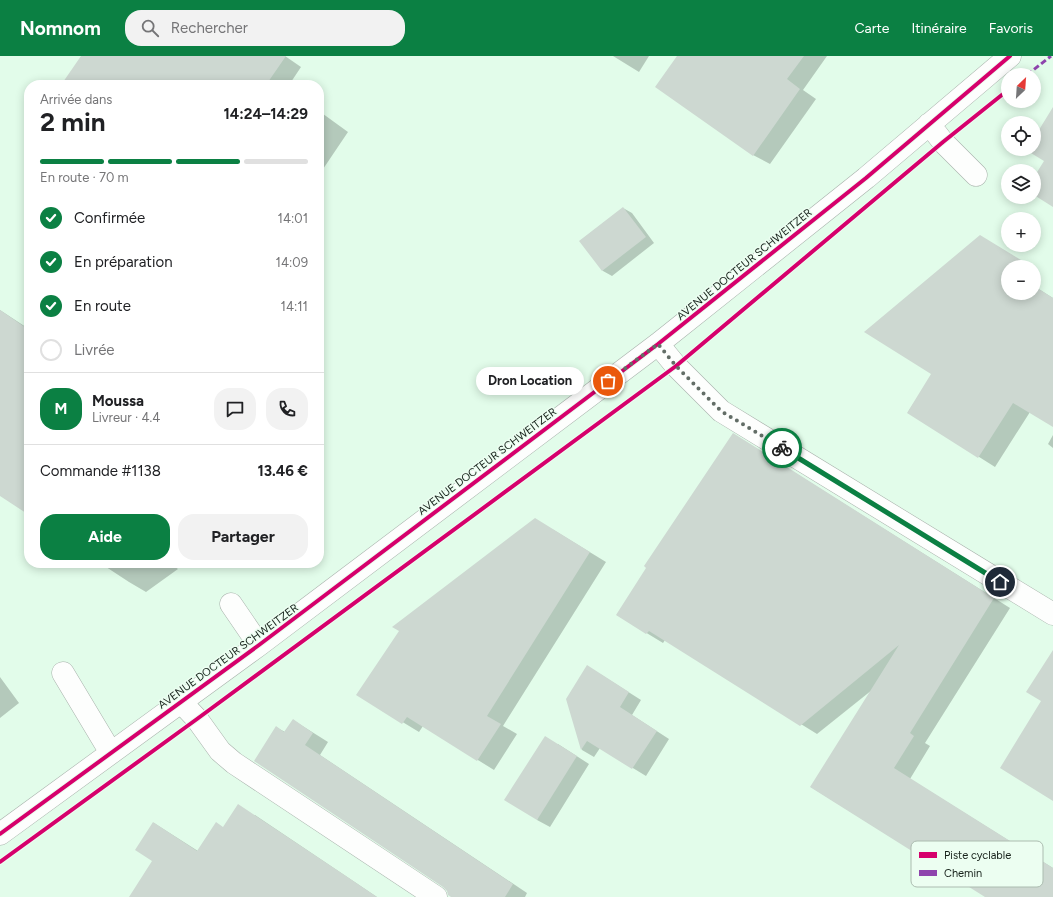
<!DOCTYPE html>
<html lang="fr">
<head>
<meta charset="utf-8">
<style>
	:root { --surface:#fff; --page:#f2f2f2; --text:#202124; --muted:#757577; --line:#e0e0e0; --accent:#0b8043 }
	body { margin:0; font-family:Figtree,sans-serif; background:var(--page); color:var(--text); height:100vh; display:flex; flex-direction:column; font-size:15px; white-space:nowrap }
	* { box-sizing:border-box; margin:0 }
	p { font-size:13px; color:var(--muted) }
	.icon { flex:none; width:22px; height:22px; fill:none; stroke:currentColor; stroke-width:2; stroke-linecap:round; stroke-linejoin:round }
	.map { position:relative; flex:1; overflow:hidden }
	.details { position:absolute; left:24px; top:24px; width:300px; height:488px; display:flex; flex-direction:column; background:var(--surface); border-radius:16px; box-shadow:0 2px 10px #0003 }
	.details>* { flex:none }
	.needle { width:26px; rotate:25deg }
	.fabs { position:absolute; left:1001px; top:12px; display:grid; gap:8px }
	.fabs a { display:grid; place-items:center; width:40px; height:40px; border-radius:50%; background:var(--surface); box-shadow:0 2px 10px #0003; font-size:20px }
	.pin { position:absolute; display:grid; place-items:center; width:34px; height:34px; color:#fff; margin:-17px; border:2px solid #fff; border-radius:50%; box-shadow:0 1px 4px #0007 }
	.courier { position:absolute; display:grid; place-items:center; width:40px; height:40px; margin:-20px; border:3px solid #0b8043; border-radius:50%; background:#fff; color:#222; box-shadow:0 1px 5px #0007 }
	.bubble { position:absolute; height:28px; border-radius:14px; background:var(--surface); box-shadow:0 2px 10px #0003; font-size:13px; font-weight:700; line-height:28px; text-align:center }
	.overview em { font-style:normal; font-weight:700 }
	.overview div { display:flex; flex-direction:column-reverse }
	.overview { display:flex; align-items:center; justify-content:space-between; height:68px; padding:0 16px }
	h1 { font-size:26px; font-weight:700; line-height:30px }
	.bar { display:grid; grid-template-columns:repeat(4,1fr); gap:6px 4px; align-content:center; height:48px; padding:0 16px }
	.bar i { height:5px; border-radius:3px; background:var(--line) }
	.bar .active { background:var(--accent) }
	.bar p { grid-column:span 4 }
	.line { display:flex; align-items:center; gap:10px; padding:0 16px; border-top:1px solid var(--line) }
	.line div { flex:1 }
	.round { display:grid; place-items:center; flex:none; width:42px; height:42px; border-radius:16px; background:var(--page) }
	ol { padding:0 16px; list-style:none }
	li { display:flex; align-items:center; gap:12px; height:44px }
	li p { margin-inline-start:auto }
	li .icon { padding:4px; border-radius:50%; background:var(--accent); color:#fff; stroke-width:4 }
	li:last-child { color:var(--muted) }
	li i { width:22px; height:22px; border:2px solid var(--line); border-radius:50% }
	.action { display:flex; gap:8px; margin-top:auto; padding:8px 16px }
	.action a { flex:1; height:46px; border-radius:16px; background:var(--accent); color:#fff; font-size:16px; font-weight:700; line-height:46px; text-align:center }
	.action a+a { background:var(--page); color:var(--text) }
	header { display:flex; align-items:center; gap:24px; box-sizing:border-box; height:56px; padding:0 20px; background:var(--accent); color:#fff }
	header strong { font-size:19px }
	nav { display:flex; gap:22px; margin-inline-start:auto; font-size:14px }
	.search { width:280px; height:36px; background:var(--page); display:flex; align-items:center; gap:10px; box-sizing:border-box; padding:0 14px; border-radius:16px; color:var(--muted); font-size:15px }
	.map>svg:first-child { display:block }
	.built { fill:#e2fcea; fill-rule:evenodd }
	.shadow { fill:#0003 }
	.building { fill:#cdd8d1 }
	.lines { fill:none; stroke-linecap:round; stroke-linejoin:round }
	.minor-casing { stroke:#a7b0aa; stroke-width:23 }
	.minor { stroke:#fdfefd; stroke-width:22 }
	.quiet { stroke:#8e44ad; stroke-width:3; stroke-dasharray:6 3; stroke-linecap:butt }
	.cycleway-casing { stroke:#ecfef1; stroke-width:6 }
	.cycleway { stroke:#d6006c; stroke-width:4 }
	.done { stroke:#626d66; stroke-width:4; stroke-dasharray:0 7.2 }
	.route { stroke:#0b8043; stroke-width:5 }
	.labels { text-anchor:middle; stroke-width:3; stroke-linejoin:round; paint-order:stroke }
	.street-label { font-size:11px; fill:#16211a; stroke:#ecfef1 }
	.key { fill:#ecfef1; stroke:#acbcb0; stroke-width:1 }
	.key-label { font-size:11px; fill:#16211a }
</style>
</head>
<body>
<header>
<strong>Nomnom</strong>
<div class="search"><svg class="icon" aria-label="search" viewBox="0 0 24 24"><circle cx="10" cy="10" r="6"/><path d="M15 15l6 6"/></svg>Rechercher</div>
<nav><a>Carte</a><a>Itinéraire</a><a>Favoris</a></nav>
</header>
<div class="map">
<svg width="1053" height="841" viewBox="0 0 1053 841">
	<rect width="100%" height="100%" fill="#f0faf3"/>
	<path class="built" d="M0 0H1053V841H0ZM1008 19H1034V45H1008ZM29 29H319V507H29ZM1008 67H1034V93H1008ZM1008 115H1034V141H1008ZM1008 163H1034V189H1008ZM1008 211H1034V237H1008Z"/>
	<path class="shadow" d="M83 0H285L301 11 289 29H63Z
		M613 0H649L639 16Z
		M678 0H827L803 34 816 43 770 108 753 99Z
		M319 55 348 76 319 119Z
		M623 152 632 157 654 187 612 220 603 215 580 185Z
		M980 180 1031 211H1008V237H1034V230L1053 242V370L1030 356 995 411 908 356 933 318Z
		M0 254 29 273V458L0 438Z
		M1053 379V392L1048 388Z
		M749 388 1010 552 925 687 930 690 910 723 1053 812V841H987L811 731 872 634 817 678 665 584 663 587 617 559Z
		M552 473 606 506 503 670 517 678 494 714 423 670 419 676 358 639Z
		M100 507H170L178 513 146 536 129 526Z
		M600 618 641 644 632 659 669 683 646 720 600 692 594 701 582 694 567 643Z
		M0 621 19 647 0 662Z
		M293 664 328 686 320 699 527 837 525 841H453L448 835 276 671 285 676Z
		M558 688 589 708 550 771 537 764Z
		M255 759 377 841H130L154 805V767L198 795 224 772Z"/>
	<path class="building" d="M81 0H286L266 29H61Z
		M677 0H804L787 23 800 33 753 100 655 31Z
		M1053 51V151L1034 139V121L1044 105 1026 94 1027 93H1034V82Z
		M623 151 646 181 602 215 579 185Z
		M980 179 1021 204 1016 211H1008V237H1034V230L1053 242V371L1013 347 978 402 907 357 931 318 864 276Z
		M0 254 29 274V459L0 440Z
		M733 377 994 542 910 677 914 680 894 712 1053 812V841H985L810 731 899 589 800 670 649 575 646 578 616 559 646 512 644 510Z
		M535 462 590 496 487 660 501 668 477 705 407 661 402 668 356 639 399 575 392 571Z
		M1053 594V745L1000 712 1041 645 1026 636Z
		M587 609 629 636 620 651 657 675 632 713 587 685 581 694 566 643Z
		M293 663 313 677 305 689 513 828 505 841H451L448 839 447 835 443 831 254 705 276 670 284 676Z
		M545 680 577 700 537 764 504 744Z
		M238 748 343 818 377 841H129L152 805 135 794 153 766 197 795 216 766 223 771Z"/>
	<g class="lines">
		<defs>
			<path id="minor" d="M929 68 943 86 976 119
				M658 288 676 310 721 355 1053 558
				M231 548 259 589
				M63 617 111 697
				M181 646 197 663 220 695 234 707 436 841
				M0 778 259 589 658 288 866 122 1010 0"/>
		</defs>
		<use href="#minor" class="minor-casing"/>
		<use href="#minor" class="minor"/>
		<path class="quiet" d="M1027 19 1051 0"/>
		<defs>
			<path id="cycleway" d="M0 778 259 589 658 288 866 122 1010 0
				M0 806 197 663 676 310 943 86 1008 34"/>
		</defs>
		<use href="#cycleway" class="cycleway-casing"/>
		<use href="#cycleway" class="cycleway"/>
	</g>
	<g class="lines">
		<path class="done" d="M608 325 658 288 676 310 721 355 782 392"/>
		<path class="route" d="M782 392 1000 526"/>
	</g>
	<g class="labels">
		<g class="street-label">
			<text transform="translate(744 208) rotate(-39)" y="4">AVENUE DOCTEUR SCHWEITZER</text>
			<text transform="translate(487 405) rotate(-37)" y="4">AVENUE DOCTEUR SCHWEITZER</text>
			<text transform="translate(228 600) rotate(-36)" y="4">AVENUE DOCTEUR SCHWEITZER</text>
		</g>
	</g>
	<rect x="911" y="785" width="132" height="46" rx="6" class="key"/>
	<rect x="919" y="796" width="18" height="6" fill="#d6006c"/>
	<rect x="919" y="814" width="18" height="6" fill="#8e44ad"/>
	<g class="key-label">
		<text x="944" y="803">Piste cyclable</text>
		<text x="944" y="821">Chemin</text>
	</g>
</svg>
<div class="fabs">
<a><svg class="needle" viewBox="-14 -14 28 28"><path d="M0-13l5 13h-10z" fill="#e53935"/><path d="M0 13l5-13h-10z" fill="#757577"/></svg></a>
<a><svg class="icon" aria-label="locate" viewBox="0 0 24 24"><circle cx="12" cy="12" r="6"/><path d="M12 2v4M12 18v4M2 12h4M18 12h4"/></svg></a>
<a><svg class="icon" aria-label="layers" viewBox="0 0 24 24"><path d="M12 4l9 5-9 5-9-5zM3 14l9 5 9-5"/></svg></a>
<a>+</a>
<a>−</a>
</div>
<div class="pin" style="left:608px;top:325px;background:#ea580c"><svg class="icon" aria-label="bag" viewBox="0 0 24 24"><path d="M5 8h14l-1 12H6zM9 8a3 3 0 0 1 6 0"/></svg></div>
<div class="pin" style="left:1000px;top:526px;background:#1f2937"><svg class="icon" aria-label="home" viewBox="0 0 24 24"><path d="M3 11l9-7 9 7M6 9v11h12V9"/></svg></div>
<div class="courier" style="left:782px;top:392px"><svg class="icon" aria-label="bike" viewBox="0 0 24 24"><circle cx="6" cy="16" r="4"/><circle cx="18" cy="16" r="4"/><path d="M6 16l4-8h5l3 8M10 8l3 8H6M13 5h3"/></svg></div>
<div class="bubble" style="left:476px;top:311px;width:108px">Dron Location</div>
<section class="details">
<div class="overview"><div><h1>2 min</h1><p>Arrivée dans</p></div><em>14:24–14:29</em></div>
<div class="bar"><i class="active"></i><i class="active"></i><i class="active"></i><i></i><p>En route · 70 m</p></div>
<ol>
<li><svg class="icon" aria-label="check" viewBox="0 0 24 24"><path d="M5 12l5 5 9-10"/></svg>Confirmée<p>14:01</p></li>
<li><svg class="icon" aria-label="check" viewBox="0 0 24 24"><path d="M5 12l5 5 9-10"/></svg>En préparation<p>14:09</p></li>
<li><svg class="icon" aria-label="check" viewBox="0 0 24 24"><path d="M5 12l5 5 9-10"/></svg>En route<p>14:11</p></li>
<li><i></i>Livrée</li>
</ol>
<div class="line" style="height:72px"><b class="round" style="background:var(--accent);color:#fff">M</b><div><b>Moussa</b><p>Livreur · 4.4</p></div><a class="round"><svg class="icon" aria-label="chat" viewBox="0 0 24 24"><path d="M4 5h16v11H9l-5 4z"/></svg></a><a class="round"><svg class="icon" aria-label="phone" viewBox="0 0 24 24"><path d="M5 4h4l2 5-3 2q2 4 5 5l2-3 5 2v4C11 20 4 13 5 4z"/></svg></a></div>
<div class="line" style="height:52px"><div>Commande #1138</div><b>13.46 €</b></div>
<div class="action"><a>Aide</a><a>Partager</a></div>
</section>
</div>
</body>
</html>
